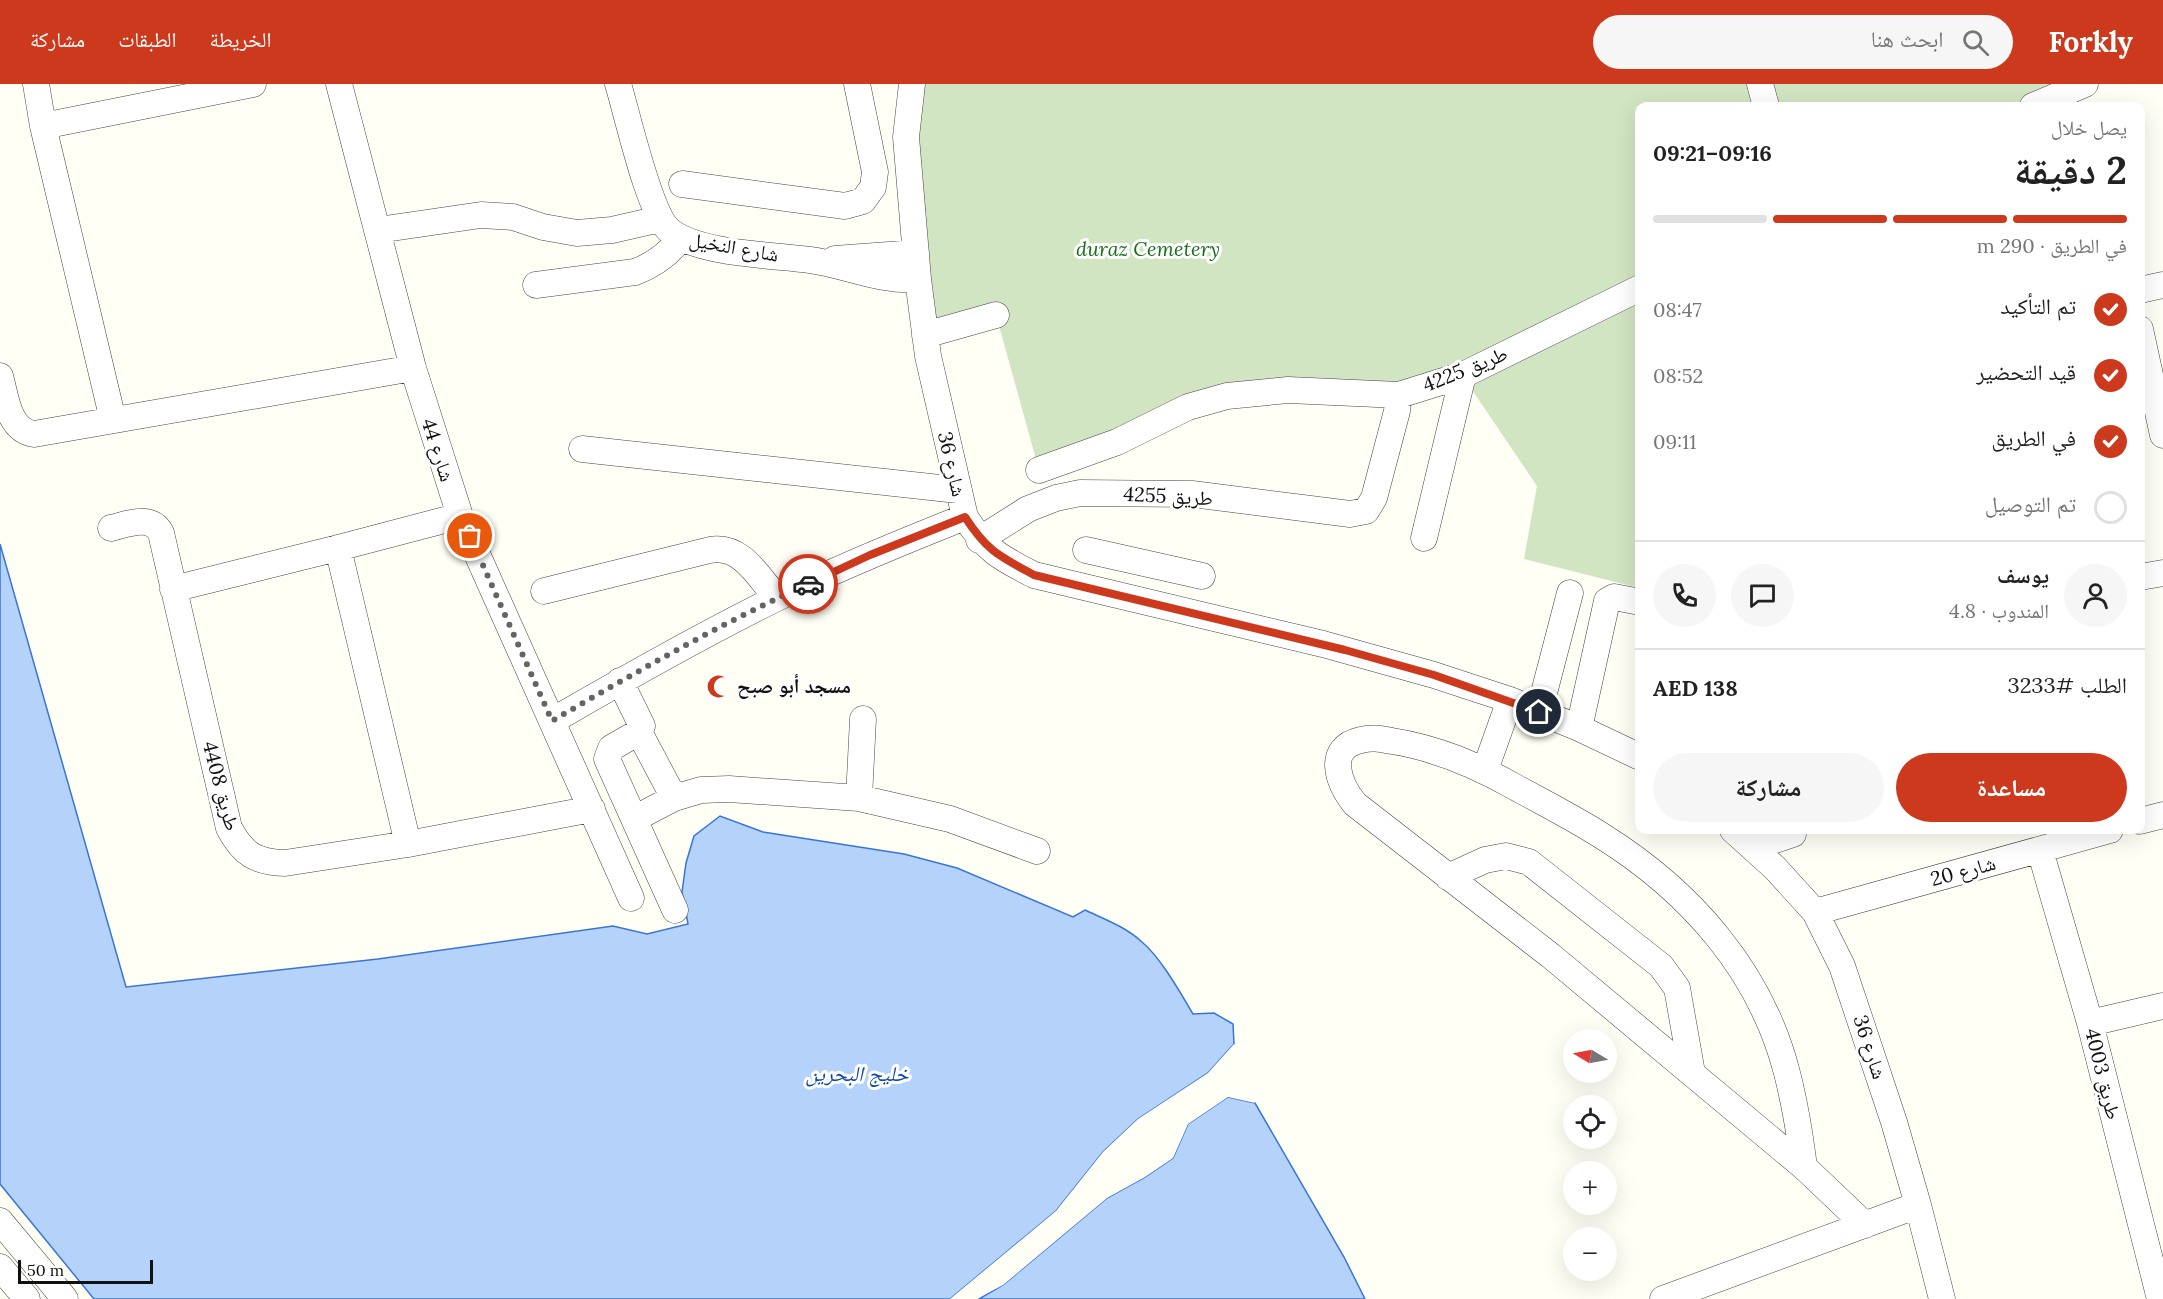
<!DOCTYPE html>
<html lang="ar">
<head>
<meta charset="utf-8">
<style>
	:root { --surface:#fff; --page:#f6f6f6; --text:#222; --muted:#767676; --line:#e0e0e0; --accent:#cd391d }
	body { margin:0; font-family:Lora,"Noto Naskh Arabic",serif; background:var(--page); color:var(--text); direction:rtl; height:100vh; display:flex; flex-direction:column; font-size:22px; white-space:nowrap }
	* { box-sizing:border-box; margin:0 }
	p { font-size:20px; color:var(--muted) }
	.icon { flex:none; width:33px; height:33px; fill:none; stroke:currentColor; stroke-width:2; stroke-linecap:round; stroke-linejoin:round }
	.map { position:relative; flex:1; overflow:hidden; direction:ltr }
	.side { position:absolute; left:1635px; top:18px; width:510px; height:732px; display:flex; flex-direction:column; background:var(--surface); border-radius:12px; box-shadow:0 6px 24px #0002; direction:rtl }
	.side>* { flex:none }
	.needle { width:39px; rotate:280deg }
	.buttons { position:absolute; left:1563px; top:945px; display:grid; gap:12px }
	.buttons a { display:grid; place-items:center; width:54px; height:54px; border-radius:50%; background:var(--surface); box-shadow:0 6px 24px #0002; font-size:30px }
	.scale { position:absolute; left:18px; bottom:15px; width:135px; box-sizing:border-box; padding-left:6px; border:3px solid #111; border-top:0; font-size:16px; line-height:21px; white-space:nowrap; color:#111; -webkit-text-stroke:4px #fff; paint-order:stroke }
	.pin { position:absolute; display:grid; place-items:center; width:51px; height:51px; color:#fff; margin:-26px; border:3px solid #fff; border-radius:50%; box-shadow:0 2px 6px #0007 }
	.courier { position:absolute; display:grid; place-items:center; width:60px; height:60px; margin:-30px; border:4px solid #cd391d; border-radius:50%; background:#fff; color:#222; box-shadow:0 2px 8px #0007 }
	.summary em { font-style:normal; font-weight:800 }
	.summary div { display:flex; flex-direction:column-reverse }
	.summary { display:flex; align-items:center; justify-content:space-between; height:102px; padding:0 18px }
	h1 { font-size:39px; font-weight:800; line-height:45px }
	.bar { display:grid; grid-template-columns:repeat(4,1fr); gap:9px 6px; align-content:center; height:72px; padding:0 18px }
	.bar i { height:8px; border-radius:4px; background:var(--line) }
	.bar .current { background:var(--accent) }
	.bar p { grid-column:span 4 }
	.line { display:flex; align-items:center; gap:15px; padding:0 18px; border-top:2px solid var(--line) }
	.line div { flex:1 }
	.round { display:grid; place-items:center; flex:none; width:63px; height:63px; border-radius:32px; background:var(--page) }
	ol { padding:0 18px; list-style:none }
	li { display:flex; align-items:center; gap:18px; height:66px }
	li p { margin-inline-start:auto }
	li .icon { padding:6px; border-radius:50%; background:var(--accent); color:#fff; stroke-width:4 }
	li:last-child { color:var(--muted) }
	li i { width:33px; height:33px; border:3px solid var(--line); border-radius:50% }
	.button { display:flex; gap:12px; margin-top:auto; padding:12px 18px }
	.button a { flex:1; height:69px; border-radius:36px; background:var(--accent); color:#fff; font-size:24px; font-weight:800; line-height:69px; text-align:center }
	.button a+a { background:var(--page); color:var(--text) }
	header { display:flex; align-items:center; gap:36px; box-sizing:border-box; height:84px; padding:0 30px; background:var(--accent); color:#fff }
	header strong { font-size:28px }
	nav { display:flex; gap:33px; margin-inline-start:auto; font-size:21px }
	.search { width:420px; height:54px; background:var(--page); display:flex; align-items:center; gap:15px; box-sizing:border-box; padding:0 21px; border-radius:33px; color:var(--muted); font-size:22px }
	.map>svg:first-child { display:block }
	.cemetery { fill:#d2e5c2 }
	.water { fill:#b5d2fb; stroke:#3776d7; stroke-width:1.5 }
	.pier { fill:#fffff5 }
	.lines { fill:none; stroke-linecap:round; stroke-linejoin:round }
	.minor-casing { stroke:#444; stroke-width:27 }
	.minor { stroke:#fff; stroke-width:26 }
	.done { stroke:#646461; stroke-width:6; stroke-dasharray:0 10.8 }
	.route { stroke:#cd391d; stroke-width:8 }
	.labels { text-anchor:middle; stroke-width:6; stroke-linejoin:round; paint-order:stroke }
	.street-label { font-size:20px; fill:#111; stroke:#fff }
	.park-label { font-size:20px; font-style:italic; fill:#1b6f1b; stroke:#fff }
	.poi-label { font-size:20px; font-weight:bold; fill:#111; stroke:#fff; text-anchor:start }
	.water-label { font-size:21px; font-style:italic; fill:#0f47ae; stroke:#fff }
</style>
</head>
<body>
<header>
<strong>Forkly</strong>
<div class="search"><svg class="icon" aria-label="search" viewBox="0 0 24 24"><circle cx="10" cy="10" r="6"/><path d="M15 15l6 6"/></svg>ابحث هنا</div>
<nav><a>الخريطة</a><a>الطبقات</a><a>مشاركة</a></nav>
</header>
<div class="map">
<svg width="2163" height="1215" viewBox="0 0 2163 1215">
	<rect width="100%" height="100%" fill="#fffff5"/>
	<path class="cemetery" d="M914 0H2057L2033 22H1640L1639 504 1524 475 1537 402 1462 291 1399 311 1227 312 1039 386 996 231 925 251Z"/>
	<path class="water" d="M0 460 126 903 378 875 613 842 647 850 688 840 682 808 686 779 694 752 720 732 763 748 904 770 957 784 1073 833 1085 826C1104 835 1126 843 1142 858 1161 874 1180 908 1193 930L1214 929 1233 940 1234 960 1208 989 1138 1035 1103 1068 1056 1127 950 1215H94L0 1100Z
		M1228 1013 1255 1019 1344 1173 1365 1215H979L1003 1201 1107 1114 1145 1093 1173 1074 1188 1040Z"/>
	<path class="pier" d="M1234 960 1235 963 1210 991 1140 1038 1105 1070 1058 1129 954 1215H950L1056 1127 1103 1068 1138 1035 1208 989Z
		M1228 1010 1253 1016 1255 1019 1228 1013 1188 1040 1173 1074 1145 1093 1107 1114 1003 1201 976 1215 1001 1198 1105 1111 1144 1090 1171 1072 1186 1038Z"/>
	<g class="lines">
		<defs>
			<path id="minor" d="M36 0 43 42 113 336
				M339 0 413 284 460 432 631 814
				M618 0C627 29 649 129 669 146 697 170 773 171 810 176 847 181 880 198 918 195
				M912 0 906 53 918 195 928 272 965 433C987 467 999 473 1034 491L1323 560 1434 591 1510 616 1579 644 1640 673
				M1760 0 1766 22
				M2033 22 2085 0
				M43 42 253 0
				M682 100 845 122 863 117 873 103 875 88 857 0
				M378 146 481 131 513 133 543 143 577 149 612 146 660 135
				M835 175 916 169
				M536 201 635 188C654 181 668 171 681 154
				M2140 206 2163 201
				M2140 245 2163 351
				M925 251 996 231
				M0 292C6 313 8 346 34 350L413 284
				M582 365 958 406
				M1039 386 1117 358 1188 323 1227 312 1288 306 1399 311
				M111 444C128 440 151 430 161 449L229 744C243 770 255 778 285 779L408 760 592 725
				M1424 454 1463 291
				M979 456 1028 425 1056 414 1080 409 1192 410 1350 430 1366 427 1374 414 1397 327 1399 311 1463 291 1640 204
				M338 464 408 760
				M1086 466 1202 492
				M2140 493 2163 489
				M173 505 338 464 460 432
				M544 507 710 466C742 460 759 494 777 514
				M620 597 642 642 639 648 611 664 607 675 675 826
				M1539 628 1570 509
				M552 637C626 594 700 552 777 514 838 484 902 458 965 433
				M1579 644 1607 517 1614 513 1640 518
				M639 648 674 714
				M1485 686 1510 616
				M859 714 863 635
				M634 735 674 714 701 706 729 705 859 714 950 735 1037 767
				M2140 737 2163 731
				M1733 746 1775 784 1815 828 1842 882 1894 1038 1918 1121 1942 1215
				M1754 763 1793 750
				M2040 766 2090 939 2160 1215
				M1448 793 1485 776 1506 772 1529 778 1661 882 1677 904 1692 989
				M1815 828 2110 746
				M2090 939 2163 922
				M1804 1083C1800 1051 1795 1020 1787 989 1761 887 1690 807 1602 752 1574 734 1544 719 1515 703 1476 681 1437 664 1392 657 1381 655 1372 653 1361 656 1325 664 1338 699 1355 720L1551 872 1804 1083 1865 1141
				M0 1137 65 1215
				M0 1183 27 1215
				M1663 1215 1918 1121"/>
		</defs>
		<use href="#minor" class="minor-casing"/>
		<use href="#minor" class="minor"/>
	</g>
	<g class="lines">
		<path class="done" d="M470 452 552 637C636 588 720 540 808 500"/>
		<path class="route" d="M808 500 870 471 965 433C987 467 999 472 1034 491L1345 566 1434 591 1539 628"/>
	</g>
	<defs>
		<symbol id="mosque-bare" viewBox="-9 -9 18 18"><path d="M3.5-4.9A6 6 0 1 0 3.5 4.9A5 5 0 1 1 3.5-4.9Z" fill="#cd391d" stroke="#fff" stroke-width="2.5" paint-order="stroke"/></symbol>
	</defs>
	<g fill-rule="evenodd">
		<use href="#mosque-bare" x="702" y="586" width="33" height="33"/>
	</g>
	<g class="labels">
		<g class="street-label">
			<text transform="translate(734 163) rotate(10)" y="7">شارع النخيل</text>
			<text transform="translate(1465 285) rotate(-22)" y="7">طريق 4225</text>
			<text transform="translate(438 366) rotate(72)" y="7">شارع 44</text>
			<text transform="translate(952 380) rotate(77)" y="7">شارع 36</text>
			<text transform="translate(1168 412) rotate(3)" y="7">طريق 4255</text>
			<text transform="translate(221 702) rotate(75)" y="7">طريق 4408</text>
			<text transform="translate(1963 787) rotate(-15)" y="7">شارع 20</text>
			<text transform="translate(1870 963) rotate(72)" y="7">شارع 36</text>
			<text transform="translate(2103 990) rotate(76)" y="7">طريق 4003</text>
		</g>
		<g class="park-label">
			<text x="1148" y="172">duraz Cemetery</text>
		</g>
		<g class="poi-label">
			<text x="737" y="609">مسجد أبو صبح</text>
		</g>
		<g class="water-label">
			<text x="857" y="997">خليج البحرين</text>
		</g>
	</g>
</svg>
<div class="buttons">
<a><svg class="needle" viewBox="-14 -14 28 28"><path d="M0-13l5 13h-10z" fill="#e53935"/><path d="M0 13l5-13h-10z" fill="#767676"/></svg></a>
<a><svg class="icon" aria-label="locate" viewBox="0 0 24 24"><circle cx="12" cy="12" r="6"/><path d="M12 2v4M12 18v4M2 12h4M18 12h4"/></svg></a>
<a>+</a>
<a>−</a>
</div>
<div class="scale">50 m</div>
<div class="pin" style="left:470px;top:452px;background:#ea580c"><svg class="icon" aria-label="bag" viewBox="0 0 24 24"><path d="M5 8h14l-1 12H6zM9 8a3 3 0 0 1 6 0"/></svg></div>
<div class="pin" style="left:1539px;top:628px;background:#1f2937"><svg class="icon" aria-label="home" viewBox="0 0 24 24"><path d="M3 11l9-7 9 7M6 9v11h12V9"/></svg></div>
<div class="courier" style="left:808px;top:500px"><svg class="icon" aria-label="car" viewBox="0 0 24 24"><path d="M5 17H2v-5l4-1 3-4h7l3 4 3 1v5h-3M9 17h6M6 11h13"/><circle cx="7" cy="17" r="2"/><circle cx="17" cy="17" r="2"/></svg></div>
<section class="side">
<div class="summary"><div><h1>2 دقيقة</h1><p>يصل خلال</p></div><em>09:16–09:21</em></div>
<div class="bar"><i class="current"></i><i class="current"></i><i class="current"></i><i></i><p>في الطريق · 290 m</p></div>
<ol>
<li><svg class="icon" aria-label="check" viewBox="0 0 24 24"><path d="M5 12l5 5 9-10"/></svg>تم التأكيد<p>08:47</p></li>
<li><svg class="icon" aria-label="check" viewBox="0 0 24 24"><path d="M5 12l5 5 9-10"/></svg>قيد التحضير<p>08:52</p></li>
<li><svg class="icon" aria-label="check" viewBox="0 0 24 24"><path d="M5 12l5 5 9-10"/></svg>في الطريق<p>09:11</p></li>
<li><i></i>تم التوصيل</li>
</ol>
<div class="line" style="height:108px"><a class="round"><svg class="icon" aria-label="person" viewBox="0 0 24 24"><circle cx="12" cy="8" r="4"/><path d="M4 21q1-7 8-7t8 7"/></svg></a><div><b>يوسف</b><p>المندوب · 4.8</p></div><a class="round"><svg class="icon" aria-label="chat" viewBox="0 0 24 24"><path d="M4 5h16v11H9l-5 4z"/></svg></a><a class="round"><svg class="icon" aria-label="phone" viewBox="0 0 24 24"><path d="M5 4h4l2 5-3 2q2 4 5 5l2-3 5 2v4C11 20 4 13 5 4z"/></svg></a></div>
<div class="line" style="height:78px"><div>الطلب #3233</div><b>AED 138</b></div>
<div class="button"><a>مساعدة</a><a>مشاركة</a></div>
</section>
</div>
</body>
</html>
